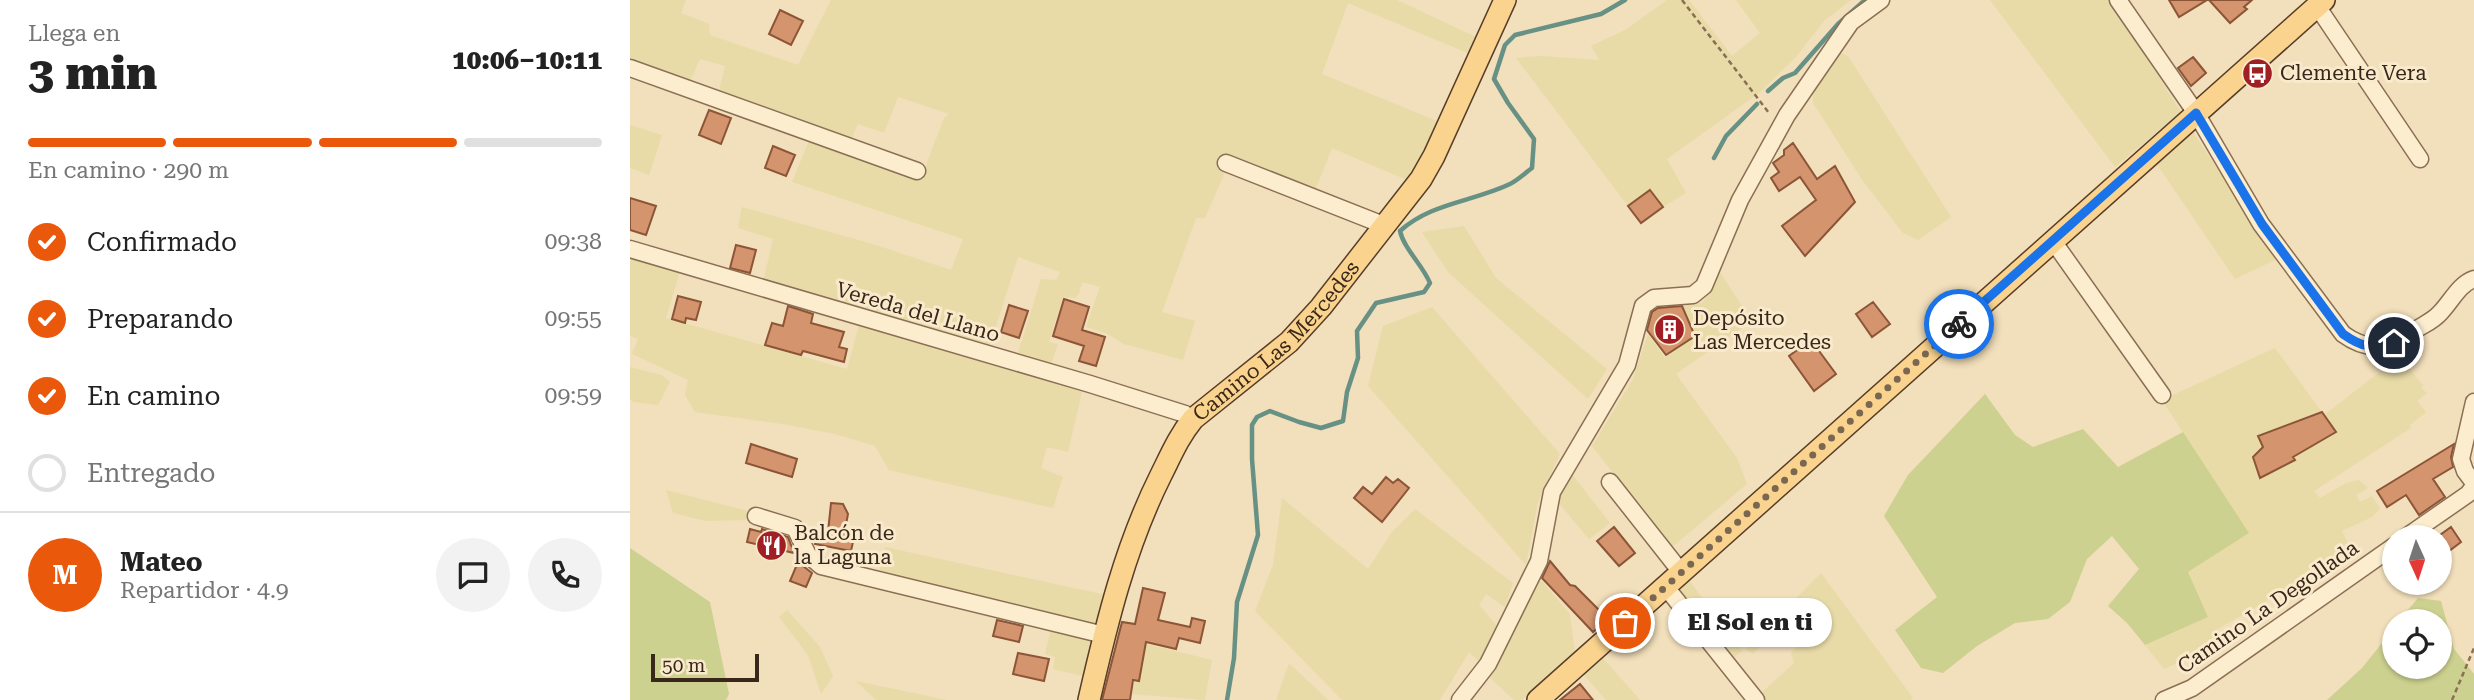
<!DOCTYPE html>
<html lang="es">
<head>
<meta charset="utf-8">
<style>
	:root { --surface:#fff; --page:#f2f2f2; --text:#222; --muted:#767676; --line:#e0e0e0; --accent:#ea580c }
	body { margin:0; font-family:"Roboto Serif",serif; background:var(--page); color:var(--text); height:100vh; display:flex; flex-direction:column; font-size:26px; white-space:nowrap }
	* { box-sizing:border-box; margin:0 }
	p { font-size:23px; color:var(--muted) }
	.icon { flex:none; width:38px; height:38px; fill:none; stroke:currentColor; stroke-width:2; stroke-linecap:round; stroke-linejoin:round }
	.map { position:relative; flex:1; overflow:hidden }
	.panel { display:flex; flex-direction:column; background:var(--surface); width:630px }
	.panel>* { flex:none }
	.needle { width:46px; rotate:177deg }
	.fabs { position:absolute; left:1752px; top:525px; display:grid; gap:14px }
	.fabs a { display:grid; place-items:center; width:70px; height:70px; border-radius:50%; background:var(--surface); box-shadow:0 2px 5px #0004; font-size:35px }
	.scale { position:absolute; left:21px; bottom:18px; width:108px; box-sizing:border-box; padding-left:7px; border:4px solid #38271a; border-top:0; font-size:19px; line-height:24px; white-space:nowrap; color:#38271a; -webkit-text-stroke:5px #f9eacc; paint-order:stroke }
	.pin { position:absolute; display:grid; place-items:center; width:60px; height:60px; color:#fff; margin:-30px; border:4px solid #fff; border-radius:50%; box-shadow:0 2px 7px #0007 }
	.courier { position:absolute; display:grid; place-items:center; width:70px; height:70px; margin:-35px; border:5px solid #1a73e8; border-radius:50%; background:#fff; color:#222; box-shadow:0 2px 9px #0007 }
	.bubble { position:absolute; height:49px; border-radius:24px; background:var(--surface); box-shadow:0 2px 5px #0004; font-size:23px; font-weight:800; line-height:49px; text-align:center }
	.summary em { font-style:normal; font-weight:800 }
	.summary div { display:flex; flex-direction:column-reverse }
	.summary { display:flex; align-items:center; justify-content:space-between; height:119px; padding:0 28px }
	h1 { font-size:46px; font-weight:800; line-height:52px }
	.bar { display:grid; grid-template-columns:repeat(4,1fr); gap:10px 7px; align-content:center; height:84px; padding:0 28px }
	.bar i { height:9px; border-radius:5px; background:var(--line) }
	.bar .on { background:var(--accent) }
	.bar p { grid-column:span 4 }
	.line { display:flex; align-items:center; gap:18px; padding:0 28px; border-top:2px solid var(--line) }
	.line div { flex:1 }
	.round { display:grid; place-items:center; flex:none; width:74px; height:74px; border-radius:37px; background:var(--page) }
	ol { padding:0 28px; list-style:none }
	li { display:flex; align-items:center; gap:21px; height:77px }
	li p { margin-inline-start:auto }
	li .icon { padding:7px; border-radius:50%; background:var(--accent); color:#fff; stroke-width:4 }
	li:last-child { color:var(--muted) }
	li i { width:38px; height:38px; border:4px solid var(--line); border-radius:50% }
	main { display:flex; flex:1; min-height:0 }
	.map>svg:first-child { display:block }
	.farmland { fill:#e8dba8 }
	.green { fill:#ccd18f }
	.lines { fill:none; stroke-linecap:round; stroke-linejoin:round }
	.stream { stroke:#679184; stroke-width:4.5 }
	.building { fill:#d4946d; stroke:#8c5537; stroke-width:2 }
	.minor-casing { stroke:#8b6f54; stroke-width:19 }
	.major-casing { stroke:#583d29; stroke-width:24 }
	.path { stroke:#8b6f54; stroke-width:2.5; stroke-dasharray:5 3.5; stroke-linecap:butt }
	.minor { stroke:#fcedcf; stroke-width:16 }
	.major { stroke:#fad48e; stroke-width:21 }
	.done { stroke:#796752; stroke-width:7; stroke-dasharray:0 12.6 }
	.route { stroke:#1a73e8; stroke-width:9 }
	.labels { text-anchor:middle; stroke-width:6; stroke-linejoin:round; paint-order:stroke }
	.poi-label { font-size:21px; fill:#38271a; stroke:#f9eacc; text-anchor:start }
	.street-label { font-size:21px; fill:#38271a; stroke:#f9eacc }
</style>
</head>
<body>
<main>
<section class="panel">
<div class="summary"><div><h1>3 min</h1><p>Llega en</p></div><em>10:06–10:11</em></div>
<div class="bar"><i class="on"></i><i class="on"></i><i class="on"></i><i></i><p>En camino · 290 m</p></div>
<ol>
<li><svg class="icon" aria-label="check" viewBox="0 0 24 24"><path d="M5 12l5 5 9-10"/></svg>Confirmado<p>09:38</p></li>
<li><svg class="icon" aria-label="check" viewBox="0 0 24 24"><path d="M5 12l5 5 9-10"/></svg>Preparando<p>09:55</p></li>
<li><svg class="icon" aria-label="check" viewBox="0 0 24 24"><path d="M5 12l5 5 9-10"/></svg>En camino<p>09:59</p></li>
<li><i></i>Entregado</li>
</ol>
<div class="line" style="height:126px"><b class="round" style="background:var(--accent);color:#fff">M</b><div><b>Mateo</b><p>Repartidor · 4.9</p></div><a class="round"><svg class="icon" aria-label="chat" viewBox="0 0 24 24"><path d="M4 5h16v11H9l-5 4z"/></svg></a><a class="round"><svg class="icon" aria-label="phone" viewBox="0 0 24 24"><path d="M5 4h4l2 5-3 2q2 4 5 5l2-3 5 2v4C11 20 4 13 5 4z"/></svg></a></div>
</section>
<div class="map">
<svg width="1844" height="700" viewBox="0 0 1844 700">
	<rect width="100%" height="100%" fill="#f2dfbb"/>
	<path class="farmland" d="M0 0H56L51 13 79 24 80 35 168 65 201 0H767L848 38 840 54 718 3 692 74 812 123 779 181 702 148 684 193 596 170 575 218H566L532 312 565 321 553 360 494 344 478 334 456 327 470 287 452 282 449 294 445 298 433 297 419 342 428 344 421 364 388 353 411 279 426 280 430 272 388 257 360 345 134 278 143 239 108 228 112 207 246 245 321 270 333 239 162 182 180 138 291 178 314 118 319 114 268 97 254 133 228 124 221 140 89 91 95 66 70 59 60 81 0 58Z
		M1037 0H1059L1102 56 1130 33 1106 0H1221L1194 21 1165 58 1129 93 1037 159 1056 193 1033 207 1020 190 998 206 886 58 911 56 969 60 961 46 995 30Z
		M1360 0H1479L1551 112 1485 167Z
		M1208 52 1218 56 1321 217 1288 240 1273 233 1233 181 1183 103V87Z
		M0 125 32 135 19 175 0 168Z
		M1563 132 1647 259 1605 279 1526 163Z
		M834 226 866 278 977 369 958 399 818 272 792 232Z
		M0 255 50 271 36 318 217 369 229 325 452 392 438 452 417 447 411 468 433 477 423 508 259 470 245 446 205 434 153 424 65 412 55 395 58 380 2 354 8 339 0 336Z
		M1089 271 1122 321 1046 374 1107 458 1117 484 1041 548 962 446 1003 379 1018 334 1035 358 1064 336 1051 304 1072 303 1082 288Z
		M802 307 930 454 908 502 896 565 738 386 753 326Z
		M1645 348 1694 415 1769 357 1793 385 1791 388 1797 393 1787 401 1796 412 1780 425 1781 428 1684 491 1690 498 1716 483 1729 480 1738 488 1726 495 1730 502 1742 496 1750 509 1742 517 1712 531 1722 552 1586 630 1591 643 1534 669 1515 645 1578 617 1558 572 1618 533 1532 400Z
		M0 367 32 375 40 382 28 405 3 402 0 399Z
		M938 469 980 523 959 539 928 502Z
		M36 490 118 511 116 520 76 521 43 513Z
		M652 498 738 569 762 532 785 509 883 583 875 607 856 594 849 605 867 626 850 662 839 652 810 700H712L625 611 643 565Z
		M255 547 476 595 467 628 249 573Z
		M1191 573 1283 698 1281 700H1133L1129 695 1164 663 1161 653 1184 625 1174 617 1155 639 1146 629 1123 654 1116 649Z
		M910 579 940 614 945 652 892 700H884L858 676Z
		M1059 580 1112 651 1100 661 1047 593Z
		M157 610 190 647 203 676 191 694 178 655 149 617Z
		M422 625 467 636 457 677 423 669 425 657 415 654Z
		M516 644 582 660 575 700 501 694 503 683 509 681Z
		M972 657 1010 700H976L953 674Z
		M659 663 698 700H646Z
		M226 681 317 700H246Z"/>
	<path class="green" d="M1355 394 1385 435 1403 447 1453 429 1488 467 1553 432 1619 533 1558 572 1578 617 1515 645 1497 623 1478 606 1509 569 1482 536 1457 559 1440 602 1418 619 1385 623 1347 646 1313 673 1291 668 1265 630 1307 597 1254 516 1278 475Z
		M0 548 80 602 99 694 96 700H0Z
		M1788 598 1811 601 1824 649 1844 674V700H1697L1732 668 1764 628V667H1810V621H1769Z"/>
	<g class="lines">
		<path class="stream" d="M1138 91 1153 78 1165 73 1208 24 1235 0
			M1084 158 1096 136 1127 104
			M597 700 604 658 607 602 628 535 622 459V425L627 417 640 411 669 422 691 428 713 421 717 392 728 358 727 331 746 303 794 292 800 283C792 264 774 249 770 231 801 203 842 202 880 184 888 180 895 173 902 168L904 139 878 103 864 79 875 45 885 35 971 14 995 0"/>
	</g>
	<path class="building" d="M1539 0H1577L1549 17Z
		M1579 0H1622L1614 7 1617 9 1600 23Z
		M150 10 173 21 161 45 139 34Z
		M1563 57 1576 73 1561 86 1548 68Z
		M79 110 101 118 91 144 69 135Z
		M1163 143 1187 179 1205 166 1225 202 1175 256 1152 226 1186 200 1170 177 1149 191 1141 178 1149 172 1143 163 1154 155V150Z
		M143 146 165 155 156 176 135 168Z
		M1020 190 1033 207 1011 223 998 206Z
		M0 198 26 206 16 235 0 230Z
		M106 245 126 250 120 273 100 268Z
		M48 296 71 302 66 320 56 318 55 323 42 319Z
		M434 299 459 307 452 330 475 337 466 366 449 361 454 346 423 336Z
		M1243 302 1260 324 1242 337 1226 314Z
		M379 305 398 311 389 338 371 332Z
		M158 306 183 314 181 323 214 332 209 347 217 349 214 362 173 351 171 355 135 345 142 323 153 326Z
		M1052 306 1065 336 1036 355 1017 330 1022 312 1028 308Z
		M1181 340 1206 374 1184 391 1159 356Z
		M1692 412 1706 432 1663 457 1665 460 1630 478 1623 457 1633 447 1628 436Z
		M121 444 167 459 162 477 116 463Z
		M1824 444 1821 457 1823 467 1803 479 1815 497 1789 515 1776 495 1757 507 1747 491Z
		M756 477 763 483 768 479 779 488 752 522 724 498 733 487 742 494Z
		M201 503 213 504 218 514 214 535 224 537 221 551 185 544 188 530 198 532Z
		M984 527 1005 553 989 566 967 541Z
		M1821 527 1831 542 1810 558V535Z
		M120 529 131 532 132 529 158 537 164 553 117 542Z
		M920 561 940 585 945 586 978 619 963 632 912 578Z
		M168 562 182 573 176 587 160 581Z
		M513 588 535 593 528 620 560 627 562 618 575 621 570 643 549 638 546 649 516 642 509 681 503 680 500 700H472L492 622 505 624Z
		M367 620 393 626 389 642 363 636Z
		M388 653 419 659 414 681 383 674Z
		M950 684 963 700H930Z"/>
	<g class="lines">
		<defs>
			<path id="minor" d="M1488 0 1566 113 1631 224 1713 334C1742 355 1759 346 1787 329 1795 324 1804 320 1810 313 1821 302 1829 284 1844 279
				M1687 6 1790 159
				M0 68 287 171
				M596 163 756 226
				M1423 241 1532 395
				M0 249 460 384 555 414 563 419
				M1844 402 1831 459 1835 471 1844 483
				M980 482 1051 572
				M126 516 165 528 178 555 191 566 474 635
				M1776 537 1838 494 1844 486
				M1035 586 1126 700
				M830 700 858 664 909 561 922 492 997 365 1013 306 1024 298 1063 295 1074 286 1110 200 1157 115 1221 22 1251 0
				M1534 700 1562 688 1764 546"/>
			<g id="major">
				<path id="s1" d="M459 700C477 622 495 547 531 475 541 455 549 436 563 419L659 342 691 307 791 179 804 156 875 0"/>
				<path d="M908 700 1694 0"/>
			</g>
		</defs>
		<use href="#minor" class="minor-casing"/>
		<use href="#major" class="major-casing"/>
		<path class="path" d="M1052 0 1139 113
			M1822 700 1844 648"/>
		<use href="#minor" class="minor"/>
		<use href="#major" class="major"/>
	</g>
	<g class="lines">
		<path class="done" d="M995 623 1329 324"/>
		<path class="route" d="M1329 324 1566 113 1632 224 1713 334C1733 348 1740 348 1764 343"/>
	</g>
	<defs>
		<symbol id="bus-disc" viewBox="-11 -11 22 22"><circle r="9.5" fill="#a01e24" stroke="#f9eacc"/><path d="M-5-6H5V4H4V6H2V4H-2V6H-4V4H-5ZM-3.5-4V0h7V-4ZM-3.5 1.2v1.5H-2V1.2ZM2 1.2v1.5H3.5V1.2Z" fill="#fff"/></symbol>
		<symbol id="building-disc" viewBox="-11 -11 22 22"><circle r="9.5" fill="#a01e24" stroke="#f9eacc"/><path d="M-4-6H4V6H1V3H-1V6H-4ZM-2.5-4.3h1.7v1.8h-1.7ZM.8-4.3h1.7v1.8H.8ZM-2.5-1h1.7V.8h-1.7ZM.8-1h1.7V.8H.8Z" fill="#fff"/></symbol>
		<symbol id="restaurant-disc" viewBox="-11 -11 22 22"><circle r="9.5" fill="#a01e24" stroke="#f9eacc"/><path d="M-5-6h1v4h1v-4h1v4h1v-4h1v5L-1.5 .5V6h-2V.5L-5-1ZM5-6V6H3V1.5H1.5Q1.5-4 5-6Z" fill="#fff"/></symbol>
	</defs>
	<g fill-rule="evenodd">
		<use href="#bus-disc" x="1610" y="56" width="35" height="35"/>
		<use href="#building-disc" x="1022" y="312" width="35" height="35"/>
		<use href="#restaurant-disc" x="124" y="528" width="35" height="35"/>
	</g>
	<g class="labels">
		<g class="poi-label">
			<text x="1650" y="80">Clemente Vera</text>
			<text x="1063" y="325">Depósito<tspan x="1063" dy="24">Las Mercedes</tspan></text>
			<text x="164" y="540">Balcón de<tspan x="164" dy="24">la Laguna</tspan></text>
		</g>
		<g class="street-label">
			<text transform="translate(288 312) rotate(16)" y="7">Vereda del Llano</text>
			<text dy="7" stroke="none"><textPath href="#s1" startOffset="416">Camino Las Mercedes</textPath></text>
			<text transform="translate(1638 607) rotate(-35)" y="7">Camino La Degollada</text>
		</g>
	</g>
</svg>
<div class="fabs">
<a><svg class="needle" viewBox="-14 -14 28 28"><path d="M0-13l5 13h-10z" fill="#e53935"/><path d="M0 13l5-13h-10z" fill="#767676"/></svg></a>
<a><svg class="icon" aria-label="locate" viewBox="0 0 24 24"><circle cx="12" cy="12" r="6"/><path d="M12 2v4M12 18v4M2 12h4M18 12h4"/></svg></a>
</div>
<div class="scale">50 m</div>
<div class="pin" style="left:995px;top:623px;background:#ea580c"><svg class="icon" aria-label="bag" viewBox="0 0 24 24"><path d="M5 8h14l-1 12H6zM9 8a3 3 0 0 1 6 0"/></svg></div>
<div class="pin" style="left:1764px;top:343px;background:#1f2937"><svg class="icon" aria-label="home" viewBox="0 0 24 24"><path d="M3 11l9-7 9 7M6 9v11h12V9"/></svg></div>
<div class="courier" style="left:1329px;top:324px"><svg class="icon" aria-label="bike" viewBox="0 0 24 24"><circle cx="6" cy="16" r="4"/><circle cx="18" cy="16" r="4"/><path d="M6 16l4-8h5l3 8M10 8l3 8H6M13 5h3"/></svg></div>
<div class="bubble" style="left:1038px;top:598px;width:164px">El Sol en ti</div>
</div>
</main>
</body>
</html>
